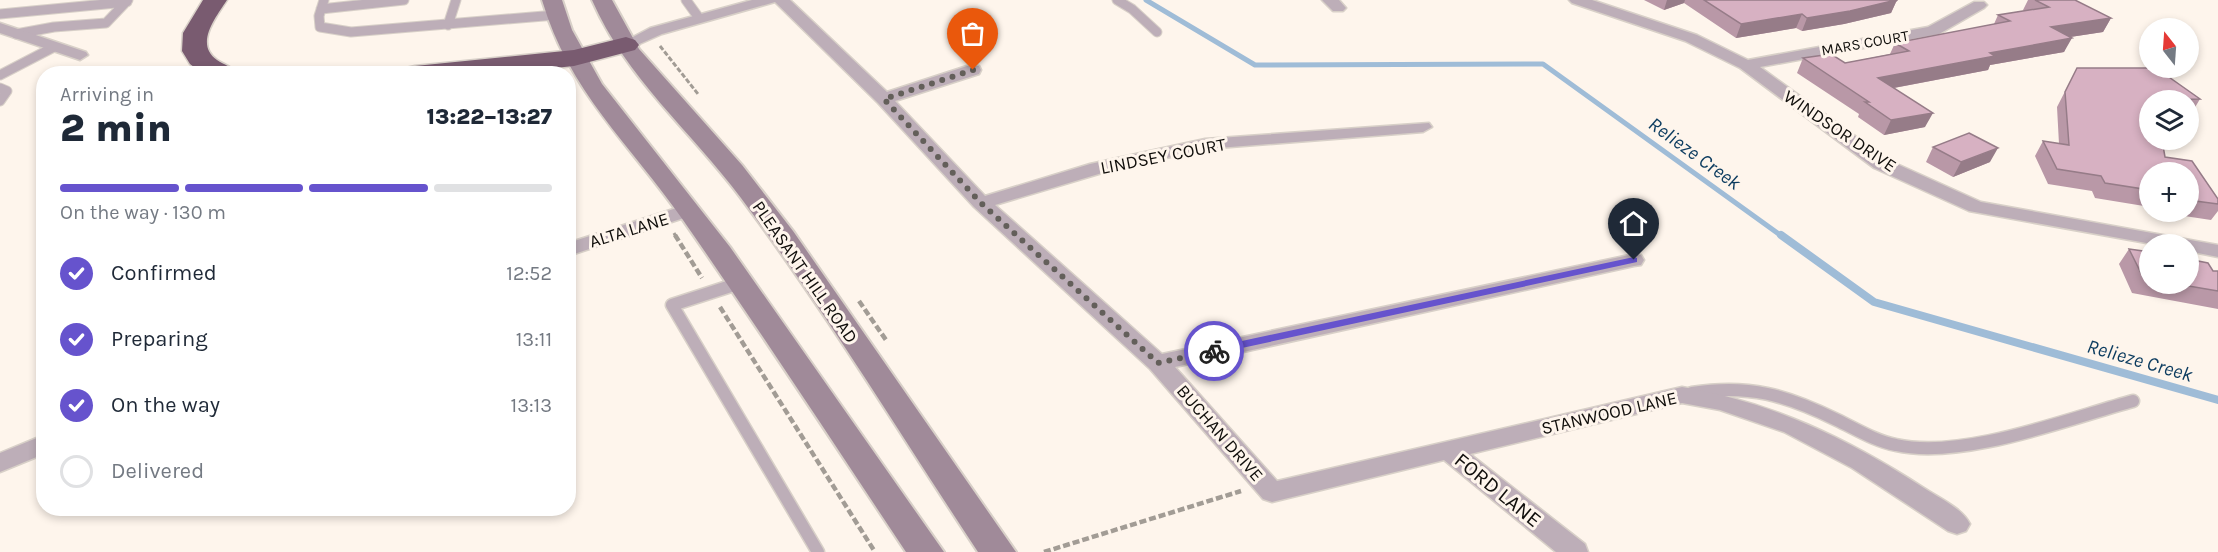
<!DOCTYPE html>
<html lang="en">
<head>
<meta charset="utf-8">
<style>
	:root { --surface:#fff; --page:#f6f6f7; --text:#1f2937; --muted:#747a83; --line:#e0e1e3; --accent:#6653cd }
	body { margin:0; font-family:Karla,sans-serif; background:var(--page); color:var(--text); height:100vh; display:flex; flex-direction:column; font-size:22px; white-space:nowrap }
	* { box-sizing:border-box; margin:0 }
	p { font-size:20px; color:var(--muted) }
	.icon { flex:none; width:33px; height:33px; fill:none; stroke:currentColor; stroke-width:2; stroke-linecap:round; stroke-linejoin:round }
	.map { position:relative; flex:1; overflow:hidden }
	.details { position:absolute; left:36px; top:66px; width:540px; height:450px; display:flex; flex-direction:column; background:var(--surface); border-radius:24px; box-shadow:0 3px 9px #0003 }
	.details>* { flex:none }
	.needle { width:39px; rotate:343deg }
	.buttons { position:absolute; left:2139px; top:18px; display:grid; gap:12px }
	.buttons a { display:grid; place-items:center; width:60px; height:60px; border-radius:50%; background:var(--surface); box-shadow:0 3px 9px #0003; font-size:30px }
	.pin { position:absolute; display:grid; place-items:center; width:51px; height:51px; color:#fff; margin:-62px -26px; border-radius:50% 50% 50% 0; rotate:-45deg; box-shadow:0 0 6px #0007 }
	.pin .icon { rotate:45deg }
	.courier { position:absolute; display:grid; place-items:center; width:60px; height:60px; margin:-30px; border:4px solid #6653cd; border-radius:50%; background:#fff; color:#222; box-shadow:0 2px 8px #0007 }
	.headline em { font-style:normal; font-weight:800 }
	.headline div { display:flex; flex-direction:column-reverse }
	.headline { display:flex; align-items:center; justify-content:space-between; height:102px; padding:0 24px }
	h1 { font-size:39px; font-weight:800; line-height:45px }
	.bar { display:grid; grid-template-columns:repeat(4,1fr); gap:9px 6px; align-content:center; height:72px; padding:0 24px }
	.bar i { height:8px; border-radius:4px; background:var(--line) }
	.bar .active { background:var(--accent) }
	.bar p { grid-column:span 4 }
	ol { padding:0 24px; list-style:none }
	li { display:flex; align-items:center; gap:18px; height:66px }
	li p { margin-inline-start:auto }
	li .icon { padding:6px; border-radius:50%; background:var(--accent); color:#fff; stroke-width:4 }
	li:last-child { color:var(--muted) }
	li i { width:33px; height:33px; border:3px solid var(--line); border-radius:50% }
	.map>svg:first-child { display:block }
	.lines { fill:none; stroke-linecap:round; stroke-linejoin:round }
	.stream-far1 { stroke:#9fbcd7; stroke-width:5 }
	.stream { stroke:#9fbcd7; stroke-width:8 }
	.service-far1-casing { stroke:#d8d0c8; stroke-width:11 }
	.service-casing { stroke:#d8d0c8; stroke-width:15 }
	.minor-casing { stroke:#d8d0c8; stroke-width:3 }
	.secondary-casing { stroke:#d8d0c8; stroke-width:4 }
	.motorway-casing { stroke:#d8d0c8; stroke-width:3 }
	.path-far1 { stroke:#a29c95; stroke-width:3; stroke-dasharray:5 2; stroke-linecap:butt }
	.path { stroke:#a29c95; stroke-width:4.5; stroke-dasharray:7 3; stroke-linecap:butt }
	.service-far1 { stroke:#bdaeb8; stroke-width:9 }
	.service { stroke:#bdaeb8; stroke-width:12 }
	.minor { fill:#bdaeb8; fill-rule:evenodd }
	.secondary { fill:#a08a99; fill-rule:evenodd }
	.motorway { fill:#795b70; fill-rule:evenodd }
	.wall { fill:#b998a7 }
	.shaded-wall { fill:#967c88 }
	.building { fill:#d7b1c2; stroke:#967c88; stroke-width:1.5 }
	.route { fill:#6653cd }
	.done { stroke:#635f5a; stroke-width:6; stroke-dasharray:0 10.8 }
	.labels { text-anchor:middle; stroke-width:6; stroke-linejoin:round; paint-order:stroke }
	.far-street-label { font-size:15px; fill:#100e0b; stroke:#fef5ec }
	.street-label { font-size:18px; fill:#100e0b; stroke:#fef5ec }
	.water-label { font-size:20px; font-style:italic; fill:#0b3b5f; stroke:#fef5ec }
	.near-street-label { font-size:21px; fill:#100e0b; stroke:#fef5ec }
</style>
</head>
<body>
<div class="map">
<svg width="2218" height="552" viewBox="0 0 2218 552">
	<rect width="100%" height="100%" fill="#fef5ec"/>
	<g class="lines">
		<path class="stream-far1" d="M1146 0 1255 65 1543 64 1783 237"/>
		<path class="stream" d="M1781 235 1874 302 2218 400"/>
		<defs>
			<path id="service-far1" d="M324 0 319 16 320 27 351 32 556 15
				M686 0 699 18
				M1117 0 1132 9 1157 32
				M321 9 404 0
				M0 14 127 2
				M448 25 456 0
				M16 34 54 27 106 23 128 0
				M0 75 54 47
				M0 88 7 91 0 101"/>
			<path id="service" d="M740 283 672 305 818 552
				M1692 393C1749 384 1786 395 1837 420 1856 429 1875 441 1896 445 1963 460 2067 419 2133 401"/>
			<path id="minor" d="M752 0H790L887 92 967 66H979L981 70 979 74 895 101 985 196 1090 164 1205 139 1429 123 1432 127 1423 132 1205 149 1102 173 995 205 1162 354 1634 254 1641 255 1644 260 1641 265 1634 266 1175 367 1277 481 1682 387C1772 402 1848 439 1924 488 1939 498 1962 508 1970 524L1966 531 1957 534 1948 531 1852 468 1784 432 1720 410 1682 403 1470 454 1585 544 1588 552H1556L1444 460 1272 502 1263 499 1150 369 974 207 878 103 775 2 662 34 626 50 618 45 650 28Z
				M1322 0H1339L1346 8 1343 11H1333Z
				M1569 0H1592L1697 35 1748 60 1928 27 1974 2H1984L1987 5 1984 8 1939 34 1760 67 1888 160 1981 202 2218 245V257L2188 251V244H2152L1969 211 1874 168 1740 68 1685 41 1572 3Z
				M0 23 86 52 88 55 80 60 0 33Z
				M689 204 696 206 699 210 696 214 568 256V243Z
				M44 435V454L0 472V453Z"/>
			<path id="secondary" d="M542 0H562L572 30 602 84 730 247 944 552H906C832 441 759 329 683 220 630 144 569 92 542 0Z
				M592 0H612L639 49 742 165 793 231 1016 552H978C900 434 826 312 741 198 691 131 626 78 592 0Z"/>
			<path id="motorway" d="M203 0H227C216 17 194 44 217 60 224 65 232 66 237 74H203L190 64 182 51 183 33Z
				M626 37 635 40 639 45 635 50 574 66 497 74H402L406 68 415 66 574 50Z"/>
		</defs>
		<use href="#service-far1" class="service-far1-casing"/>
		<use href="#service" class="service-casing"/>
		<use href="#minor" class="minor-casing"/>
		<use href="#secondary" class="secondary-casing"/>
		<use href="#motorway" class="motorway-casing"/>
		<path class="path-far1" d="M660 46 698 94
			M674 233 676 237"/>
		<path class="path" d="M675 235 702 278
			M859 301 886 340
			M720 307 875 552
			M1044 552 1241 491"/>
		<use href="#service-far1" class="service-far1"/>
		<use href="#service" class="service"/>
		<use href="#minor" class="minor"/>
		<use href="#secondary" class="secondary"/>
		<use href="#motorway" class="motorway"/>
	</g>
	<path class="wall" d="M1644 0H1898L1896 2 1891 13 1844 24 1802 31 1796 28 1736 38 1684 3 1664 10Z
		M2028 0H2075L2111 18 2103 32 2070 37 2064 52 1990 65 1988 70 1894 88 1925 127 1884 135 1858 117 1859 114 1797 73 1803 58 1845 63 1890 54 1895 43 1994 24 1998 15 2024 11 2023 10Z
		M2077 68H2156L2200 99 2191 114H2188V100H2150V140H2162L2165 157 2192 161 2218 199V211L2211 220 2171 214 2169 212H2188V172H2150V207L2095 198 2092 191 2048 184 2035 156 2043 141 2059 144 2057 107Z
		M1933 147 1990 162 1953 177 1926 162Z
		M2129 249 2150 252V284H2188L2213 271H2218V309L2132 293 2119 264Z"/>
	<path class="shaded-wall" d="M1667 0H1685L1684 3 1664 10Z
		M1881 0H1898L1896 2 1891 13 1844 24 1802 31 1807 18Z
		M1802 14 1796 28 1736 38 1741 24Z
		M2111 18 2103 32 2044 41 2051 27Z
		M2072 38 2064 52 1990 65 1988 70 1872 92 1878 78 1990 53Z
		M1933 113 1925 127 1884 135 1891 120Z
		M1998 148 1990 162 1953 177 1961 162Z"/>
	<path class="building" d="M1704 0H1896L1850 11 1807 18 1802 14 1741 24Z
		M2035 0H2075L2111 18 2051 27 2072 38 1990 53 1995 56 1878 78 1933 113 1891 120 1865 102H1869L1803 58 1831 54 1845 63 1909 51 1895 43 2010 21 1998 15 2049 7Z
		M2077 68H2156L2200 99 2150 100V140H2162L2165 157 2192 161 2218 199V204L2188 200V172H2150V190L2105 183 2101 176 2057 169 2043 141 2069 145 2065 92Z
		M1969 133 1998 148 1961 162 1933 147Z
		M2129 249 2150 252V279L2143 277Z
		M2188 259 2208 263 2213 271H2218V291L2177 284H2188Z"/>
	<path class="route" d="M1634 257 1637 258V262L1214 354 1209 351 1214 347Z"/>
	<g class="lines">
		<path class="done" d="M973 70 884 99 981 203 1158 363 1214 351"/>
	</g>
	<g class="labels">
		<g class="far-street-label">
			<text transform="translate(1865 43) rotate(-10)" y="5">MARS COURT</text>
		</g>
		<g class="street-label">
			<text transform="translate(1840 131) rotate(34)" y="6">WINDSOR DRIVE</text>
			<text transform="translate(1163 156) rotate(-11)" y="6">LINDSEY COURT</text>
			<text transform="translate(629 230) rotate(-17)" y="6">ALTA LANE</text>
			<text transform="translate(805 272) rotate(55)" y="6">PLEASANT HILL ROAD</text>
			<text transform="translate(1609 413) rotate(-13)" y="6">STANWOOD LANE</text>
			<text transform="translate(1220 433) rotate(49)" y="6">BUCHAN DRIVE</text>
		</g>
		<g class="water-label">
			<text transform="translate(1695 153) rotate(36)" y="7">Relieze Creek</text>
			<text transform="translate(2140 360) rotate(16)" y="7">Relieze Creek</text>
		</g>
		<g class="near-street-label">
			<text transform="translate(1498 490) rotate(39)" y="7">FORD LANE</text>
		</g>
	</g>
</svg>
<div class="buttons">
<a><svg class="needle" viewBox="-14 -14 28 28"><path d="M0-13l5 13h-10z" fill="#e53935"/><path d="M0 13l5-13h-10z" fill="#747a83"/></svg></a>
<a><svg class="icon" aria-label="layers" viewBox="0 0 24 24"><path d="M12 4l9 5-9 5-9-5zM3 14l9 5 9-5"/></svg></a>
<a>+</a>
<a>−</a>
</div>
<div class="pin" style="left:973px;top:70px;background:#ea580c"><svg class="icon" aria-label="bag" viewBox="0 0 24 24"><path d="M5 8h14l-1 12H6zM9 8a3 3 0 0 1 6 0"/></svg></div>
<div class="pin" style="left:1634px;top:260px;background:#1f2937"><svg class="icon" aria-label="home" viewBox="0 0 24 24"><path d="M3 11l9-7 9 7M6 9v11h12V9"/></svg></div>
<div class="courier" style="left:1214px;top:351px"><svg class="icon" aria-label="bike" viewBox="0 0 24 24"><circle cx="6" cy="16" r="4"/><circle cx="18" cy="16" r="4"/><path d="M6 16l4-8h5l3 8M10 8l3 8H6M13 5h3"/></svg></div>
<section class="details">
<div class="headline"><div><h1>2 min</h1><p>Arriving in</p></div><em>13:22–13:27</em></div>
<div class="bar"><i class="active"></i><i class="active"></i><i class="active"></i><i></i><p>On the way · 130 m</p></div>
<ol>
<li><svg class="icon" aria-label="check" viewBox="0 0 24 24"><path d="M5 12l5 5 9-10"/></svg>Confirmed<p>12:52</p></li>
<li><svg class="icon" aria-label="check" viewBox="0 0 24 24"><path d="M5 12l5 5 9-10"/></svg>Preparing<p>13:11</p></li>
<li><svg class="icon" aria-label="check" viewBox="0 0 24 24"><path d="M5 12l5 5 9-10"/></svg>On the way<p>13:13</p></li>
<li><i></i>Delivered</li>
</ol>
</section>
</div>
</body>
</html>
